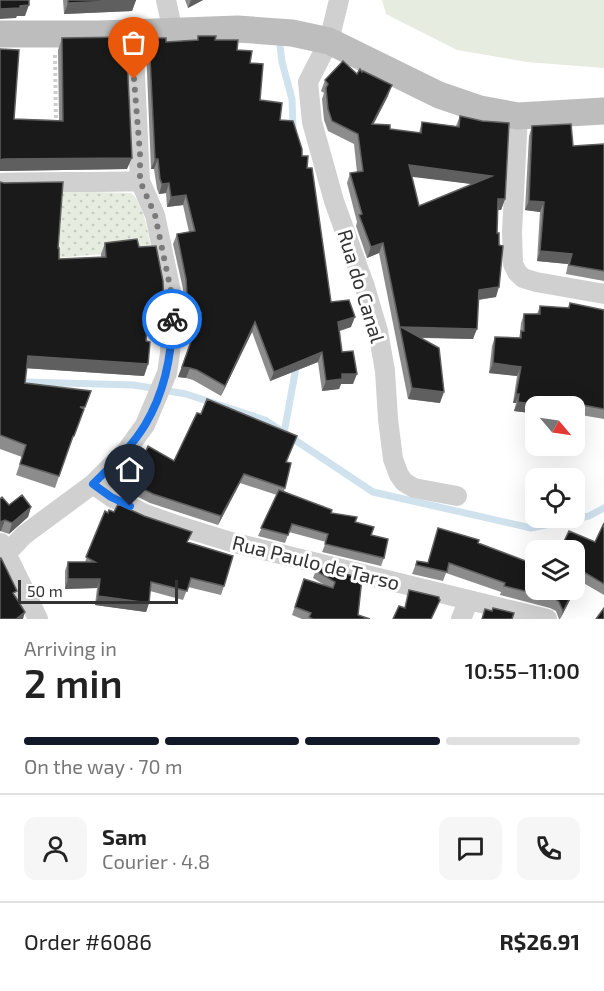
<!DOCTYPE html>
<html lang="en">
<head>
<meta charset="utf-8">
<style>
	:root { --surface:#fff; --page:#f6f6f6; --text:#222; --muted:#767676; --line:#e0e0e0; --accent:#111827 }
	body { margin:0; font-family:"Exo 2",sans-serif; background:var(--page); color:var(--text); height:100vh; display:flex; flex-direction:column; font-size:22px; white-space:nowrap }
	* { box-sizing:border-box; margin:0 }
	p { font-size:20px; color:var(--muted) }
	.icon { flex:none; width:33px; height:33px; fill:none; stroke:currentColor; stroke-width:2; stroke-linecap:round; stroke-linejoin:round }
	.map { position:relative; height:619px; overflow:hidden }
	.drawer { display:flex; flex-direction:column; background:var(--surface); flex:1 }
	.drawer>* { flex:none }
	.needle { width:39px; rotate:119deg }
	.tools { position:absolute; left:525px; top:396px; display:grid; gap:12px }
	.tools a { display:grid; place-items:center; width:60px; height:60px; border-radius:12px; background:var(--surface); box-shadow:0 6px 24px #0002; font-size:30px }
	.scale { position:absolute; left:18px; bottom:15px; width:160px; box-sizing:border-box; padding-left:6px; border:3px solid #333; border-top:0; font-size:16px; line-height:21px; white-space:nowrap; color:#333; -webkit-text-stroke:4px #fff; paint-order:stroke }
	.pin { position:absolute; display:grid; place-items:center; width:51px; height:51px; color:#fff; margin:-62px -26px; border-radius:50% 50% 50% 0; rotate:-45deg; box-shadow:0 0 6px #0007 }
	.pin .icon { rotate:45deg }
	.courier { position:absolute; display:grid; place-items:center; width:60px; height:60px; margin:-30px; border:4px solid #1a73e8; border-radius:50%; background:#fff; color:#222; box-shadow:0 2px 8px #0007 }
	.summary em { font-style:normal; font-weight:600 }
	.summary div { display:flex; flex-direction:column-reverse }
	.summary { display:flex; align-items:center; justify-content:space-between; height:102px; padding:0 24px }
	h1 { font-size:39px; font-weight:600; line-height:45px }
	.bar { display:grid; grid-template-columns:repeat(4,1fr); gap:9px 6px; align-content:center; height:72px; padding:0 24px }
	.bar i { height:8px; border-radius:4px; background:var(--line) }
	.bar .active { background:var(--accent) }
	.bar p { grid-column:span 4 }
	.line { display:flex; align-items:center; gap:15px; padding:0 24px; border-top:2px solid var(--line) }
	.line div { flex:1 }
	.round { display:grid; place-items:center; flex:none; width:63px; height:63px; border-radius:12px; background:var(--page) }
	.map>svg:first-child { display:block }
	.grass { fill:#e6ecdf }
	.park { fill:url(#park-dots) }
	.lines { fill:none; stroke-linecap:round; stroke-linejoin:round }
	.stream { stroke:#cfe2ee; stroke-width:7 }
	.path { stroke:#cdcdcd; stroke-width:4; stroke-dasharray:3 3; stroke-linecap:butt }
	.street { stroke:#d0d0d0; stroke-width:20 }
	.secondary { stroke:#bdbdbd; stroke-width:27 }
	.wall { fill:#8c8c8c; fill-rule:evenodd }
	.shaded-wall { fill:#5f5f5f }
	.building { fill:#1a1a1a; stroke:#5f5f5f; stroke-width:1.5; fill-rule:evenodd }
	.done { stroke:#7a7a7a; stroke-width:6; stroke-dasharray:0 10.8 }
	.route { stroke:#1a73e8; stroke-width:8 }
	.labels { text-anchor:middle; stroke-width:6; stroke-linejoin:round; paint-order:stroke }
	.street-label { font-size:20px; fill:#333; stroke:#fff }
</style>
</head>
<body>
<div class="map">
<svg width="604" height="619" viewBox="0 0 604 619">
	<defs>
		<pattern id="park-dots" width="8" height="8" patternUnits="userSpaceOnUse" patternTransform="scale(1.5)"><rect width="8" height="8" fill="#e6ecdf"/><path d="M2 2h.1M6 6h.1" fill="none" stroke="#c6cbc0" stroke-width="1.8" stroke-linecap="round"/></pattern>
	</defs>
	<rect width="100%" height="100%" fill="#fff"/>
	<path class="grass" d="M382 0H604V68L527 62 457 50 386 14Z"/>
	<path class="park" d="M53 191 131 193C145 204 147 233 152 250L53 258Z"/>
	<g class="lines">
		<path class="stream" d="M280 46 282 62 292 99 293 129
			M0 386 26 382 134 385 186 394 265 420 373 492 531 528 589 516 604 508
			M284 433 297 362"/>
		<path class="path" d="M55 55 56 123"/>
		<path class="street" d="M166 0 173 32
			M339 0 329 41 308 82 312 122 334 201 365 287 378 331 385 371 388 419 393 459 399 475 404 482 414 488 457 496
			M518 116 512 232 513 264 517 272 523 278 536 282 604 294
			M0 183C47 181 93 183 140 181
			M93 484 111 497 145 514 173 524 231 542 547 619
			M1 543 38 619
			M7 553 24 535 93 484 127 450 145 425 167 373 170 353 172 322 171 291 155 215 140 181 133 33
			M461 619 469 600"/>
		<path class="secondary" d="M0 34H100L238 29 292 33 329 41 439 95 480 109 518 116 604 111"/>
	</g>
	<path class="wall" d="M63 0H136L132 11 64 14Z
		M185 0H203L188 8Z
		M198 36 215 40 237 50 250 63 260 100 280 120 302 156 307 168 331 302 351 327 340 331 342 352 353 384H341L339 389 322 391 318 362 270 381 252 332 221 396 193 380 186 378 178 377 197 323 184 322 183 289 173 244 177 234 189 232 183 205 167 207 166 193 159 194 157 189 154 169H151L146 48 149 38 166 42 197 41Z
		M62 38 127 169 0 171V49L14 119 59 120 58 50Z
		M357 74 388 96 373 124 390 129 419 133 422 122 456 126 460 116 505 199 501 210H497L496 297 479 300 473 339 421 338 440 403 408 399 379 253 367 258 356 226 357 222 347 183 350 173 357 172 354 144 328 131 324 120 322 99 324 93 321 91 325 80ZM412 176 472 184 419 206Z
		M532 126 573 146 604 144V281L566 274 568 264 537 261 540 212 525 210 529 136Z
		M0 182 58 248 59 259 101 257V254L105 243 139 247 164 308 160 320 147 319 146 341 148 364 144 376 26 368 25 383 91 391 69 448V447L55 488 16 475 22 457 0 449Z
		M570 303 604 310V419L581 415 577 425H574V406H536V415L530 414V413L514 411 516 403H513L517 376 489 373 492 346 495 337 519 338 520 333 521 323 524 314H537L540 306 568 308Z
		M201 414 297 436 286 462 285 488 284 491 331 513 355 522 371 535 384 558 381 566 322 552 326 542 289 532 285 543 258 536 277 495 240 483 218 525 150 503 130 493 148 446 174 461Z
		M0 499 9 505 31 507 28 517 9 534 0 531Z
		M105 511 188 542 224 586 221 595 188 587 183 600 150 591 149 603 146 612 95 605 97 588 65 589V571L68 562H85Z
		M604 523V595L580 581 560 619H559L556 611 550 608 500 595 501 592 446 573 443 581 412 574 417 561 428 562 438 528 478 543 536 590 595 542Z
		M317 567 362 578 358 615 370 619H302L292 615 304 579 326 586 313 578Z"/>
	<path class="shaded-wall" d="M136 0 132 11 64 14 68 3Z
		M191 0H203L188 8Z
		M29 5 25 16H17L16 18 0 19V9Z
		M392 85 388 96 368 135 372 124Z
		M132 158 127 169 0 171V160L4 159Z
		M155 159H158L154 169H151Z
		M409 165 492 176 488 186 405 176Z
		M169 183 166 193 159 194 162 184Z
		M186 195 183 205 167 207 171 197Z
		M498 199H505L501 210H494Z
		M529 201 544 202 540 212 525 210Z
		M383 243 379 253 367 258 371 247Z
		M540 251 572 254 568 264 537 261Z
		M499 287 496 297 475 300 479 290Z
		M148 307 164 308 160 320 144 319Z
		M188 312 201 313 197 323 184 322Z
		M355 317 351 327 335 332 338 322Z
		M255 322 252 332 221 396 225 386Z
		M401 327 477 329 473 339 402 337Z
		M322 352 318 362 270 381 274 372Z
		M28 356 148 364 144 376 23 368Z
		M493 363 521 367 517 376 489 373Z
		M182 367 190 368 186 378 178 377Z
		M342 374H357L353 384H341L339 389 322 391 326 381Z
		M412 388 444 392 440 403 408 399Z
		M516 394H519L516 403H513Z
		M518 402 534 404 530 413 514 411Z
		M244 474 240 483 218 525 221 516Z
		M31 507 28 517 9 534 12 523Z
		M5 520 1 531H0V522Z
		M584 572 580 581 560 619 563 611Z
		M68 579H100L97 588 65 589Z
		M98 596 149 603 146 612 95 605Z
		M25 612 23 619H16Z"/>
	<path class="building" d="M0 0H29V5L20 6V8L0 9Z
		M68 0H136L68 3Z
		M198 36H216L215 40H238L237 50 252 51 250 63 263 64 260 100 282 103 280 120 293 121 302 149V156H308L307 168H312L331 302 349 300 355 317 338 322 342 352 353 351 357 374H342V379L326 381 322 352 274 372 255 322 225 386 197 370 190 368 182 367 201 313 188 312 186 279 177 234 195 231 186 195 171 197 169 183 162 184 160 179 158 159H155L149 38H166V42L198 40Z
		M126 37 132 158 4 159 0 160V49L19 50 14 119 63 121 62 38Z
		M343 61 357 74 360 69 362 72 363 71 392 85 372 124 390 125V129L421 133 422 122 459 127 460 116 482 121 509 123 505 199H498L497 233H499V245L503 246 499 287 479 290 477 329 401 327 439 348 444 392 412 388 383 243 371 247 359 215 362 214 350 173 363 171 358 134 332 121 328 109 326 88 328 84 325 80ZM409 165 492 176 419 206Z
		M571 124 573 146 604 144V271L569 265 572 254 540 251 544 202 529 201 532 126Z
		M0 182 4 183 63 182 58 248H59V259L106 257 105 243 137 239 139 247 156 246 163 281 164 308 148 307 146 341 150 342 148 364 28 356 25 383 91 391 85 407H80L84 409 74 436H73L59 476 20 464 26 445 0 435Z
		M570 303 604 310V409L582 405 581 416 574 415V406H540L533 405 534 404 518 402 519 394H516L521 367 493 363 495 337 521 338V331H524V314H540V306L569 308Z
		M207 399 297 436 286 462 291 463 285 488 244 474 221 516 153 494 133 484 148 446 174 461 197 413 201 414Z
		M279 490 332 510 331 513 357 517 355 522 374 527 371 535 388 539 384 558 325 544 328 534 292 524 288 535 261 528Z
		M22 495 31 507 12 523 5 520 0 522V499L2 497 9 505Z
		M118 504 144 516 192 532 187 542 233 556 224 586 191 578 187 591 151 582 149 603 98 596 100 579H68V562H95L86 557 105 511 108 513 109 510 114 512Z
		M604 523V584L584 572 574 589V550H560L569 531 595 542Z
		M438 528 479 540 478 543 536 565V590H574L563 611 559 602 554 598 504 586 505 583 449 563 447 572 416 565 417 561 428 563Z
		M0 558H1L17 591 13 593 25 612 16 619H0Z
		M317 567 362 578 358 615 370 619H313L309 617 311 613 295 607 304 579 333 588 335 582 316 571Z
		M409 590 439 597V599L440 600 431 619H393L399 606 405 608Z
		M493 608 514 613 512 619H482L485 609 492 611Z
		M604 608V619H596Z"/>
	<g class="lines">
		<path class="done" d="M134 79 140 154V181L155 215 171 291 172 319"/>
		<path class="route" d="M130 506 111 497 93 484C111 466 131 448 145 425 164 393 172 356 172 319"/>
	</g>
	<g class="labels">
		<g class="street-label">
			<text transform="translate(361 286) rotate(73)" y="7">Rua do Canal</text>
			<text transform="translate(316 563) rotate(14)" y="7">Rua Paulo de Tarso</text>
		</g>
	</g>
</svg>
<div class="tools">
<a><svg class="needle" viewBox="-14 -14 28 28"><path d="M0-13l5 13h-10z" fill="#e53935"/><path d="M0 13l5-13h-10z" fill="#767676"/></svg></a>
<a><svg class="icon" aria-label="locate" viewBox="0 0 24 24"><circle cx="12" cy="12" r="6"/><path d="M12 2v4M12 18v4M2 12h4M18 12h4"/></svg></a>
<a><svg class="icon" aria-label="layers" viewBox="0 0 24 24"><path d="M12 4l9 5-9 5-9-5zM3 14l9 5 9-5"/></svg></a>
</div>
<div class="scale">50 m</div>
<div class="pin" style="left:134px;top:79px;background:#ea580c"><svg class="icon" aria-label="bag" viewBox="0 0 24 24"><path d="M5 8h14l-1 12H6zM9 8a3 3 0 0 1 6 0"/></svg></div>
<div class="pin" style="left:130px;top:506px;background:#1f2937"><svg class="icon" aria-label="home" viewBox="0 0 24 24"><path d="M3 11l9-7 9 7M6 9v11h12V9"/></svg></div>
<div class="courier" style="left:172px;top:319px"><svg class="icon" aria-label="bike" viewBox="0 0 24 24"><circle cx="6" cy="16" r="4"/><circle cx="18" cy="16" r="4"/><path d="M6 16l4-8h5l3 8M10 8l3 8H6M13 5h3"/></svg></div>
</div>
<section class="drawer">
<div class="summary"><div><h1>2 min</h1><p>Arriving in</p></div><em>10:55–11:00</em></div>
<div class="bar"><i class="active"></i><i class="active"></i><i class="active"></i><i></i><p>On the way · 70 m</p></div>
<div class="line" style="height:108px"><a class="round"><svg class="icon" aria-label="person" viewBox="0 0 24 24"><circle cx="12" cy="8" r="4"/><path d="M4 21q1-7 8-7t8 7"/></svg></a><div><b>Sam</b><p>Courier · 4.8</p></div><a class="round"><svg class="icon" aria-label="chat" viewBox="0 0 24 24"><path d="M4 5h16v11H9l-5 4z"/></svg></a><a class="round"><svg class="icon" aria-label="phone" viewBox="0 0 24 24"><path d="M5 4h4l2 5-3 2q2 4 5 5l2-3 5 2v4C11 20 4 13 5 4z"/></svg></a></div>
<div class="line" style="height:78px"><div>Order #6086</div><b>R$26.91</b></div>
</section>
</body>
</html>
